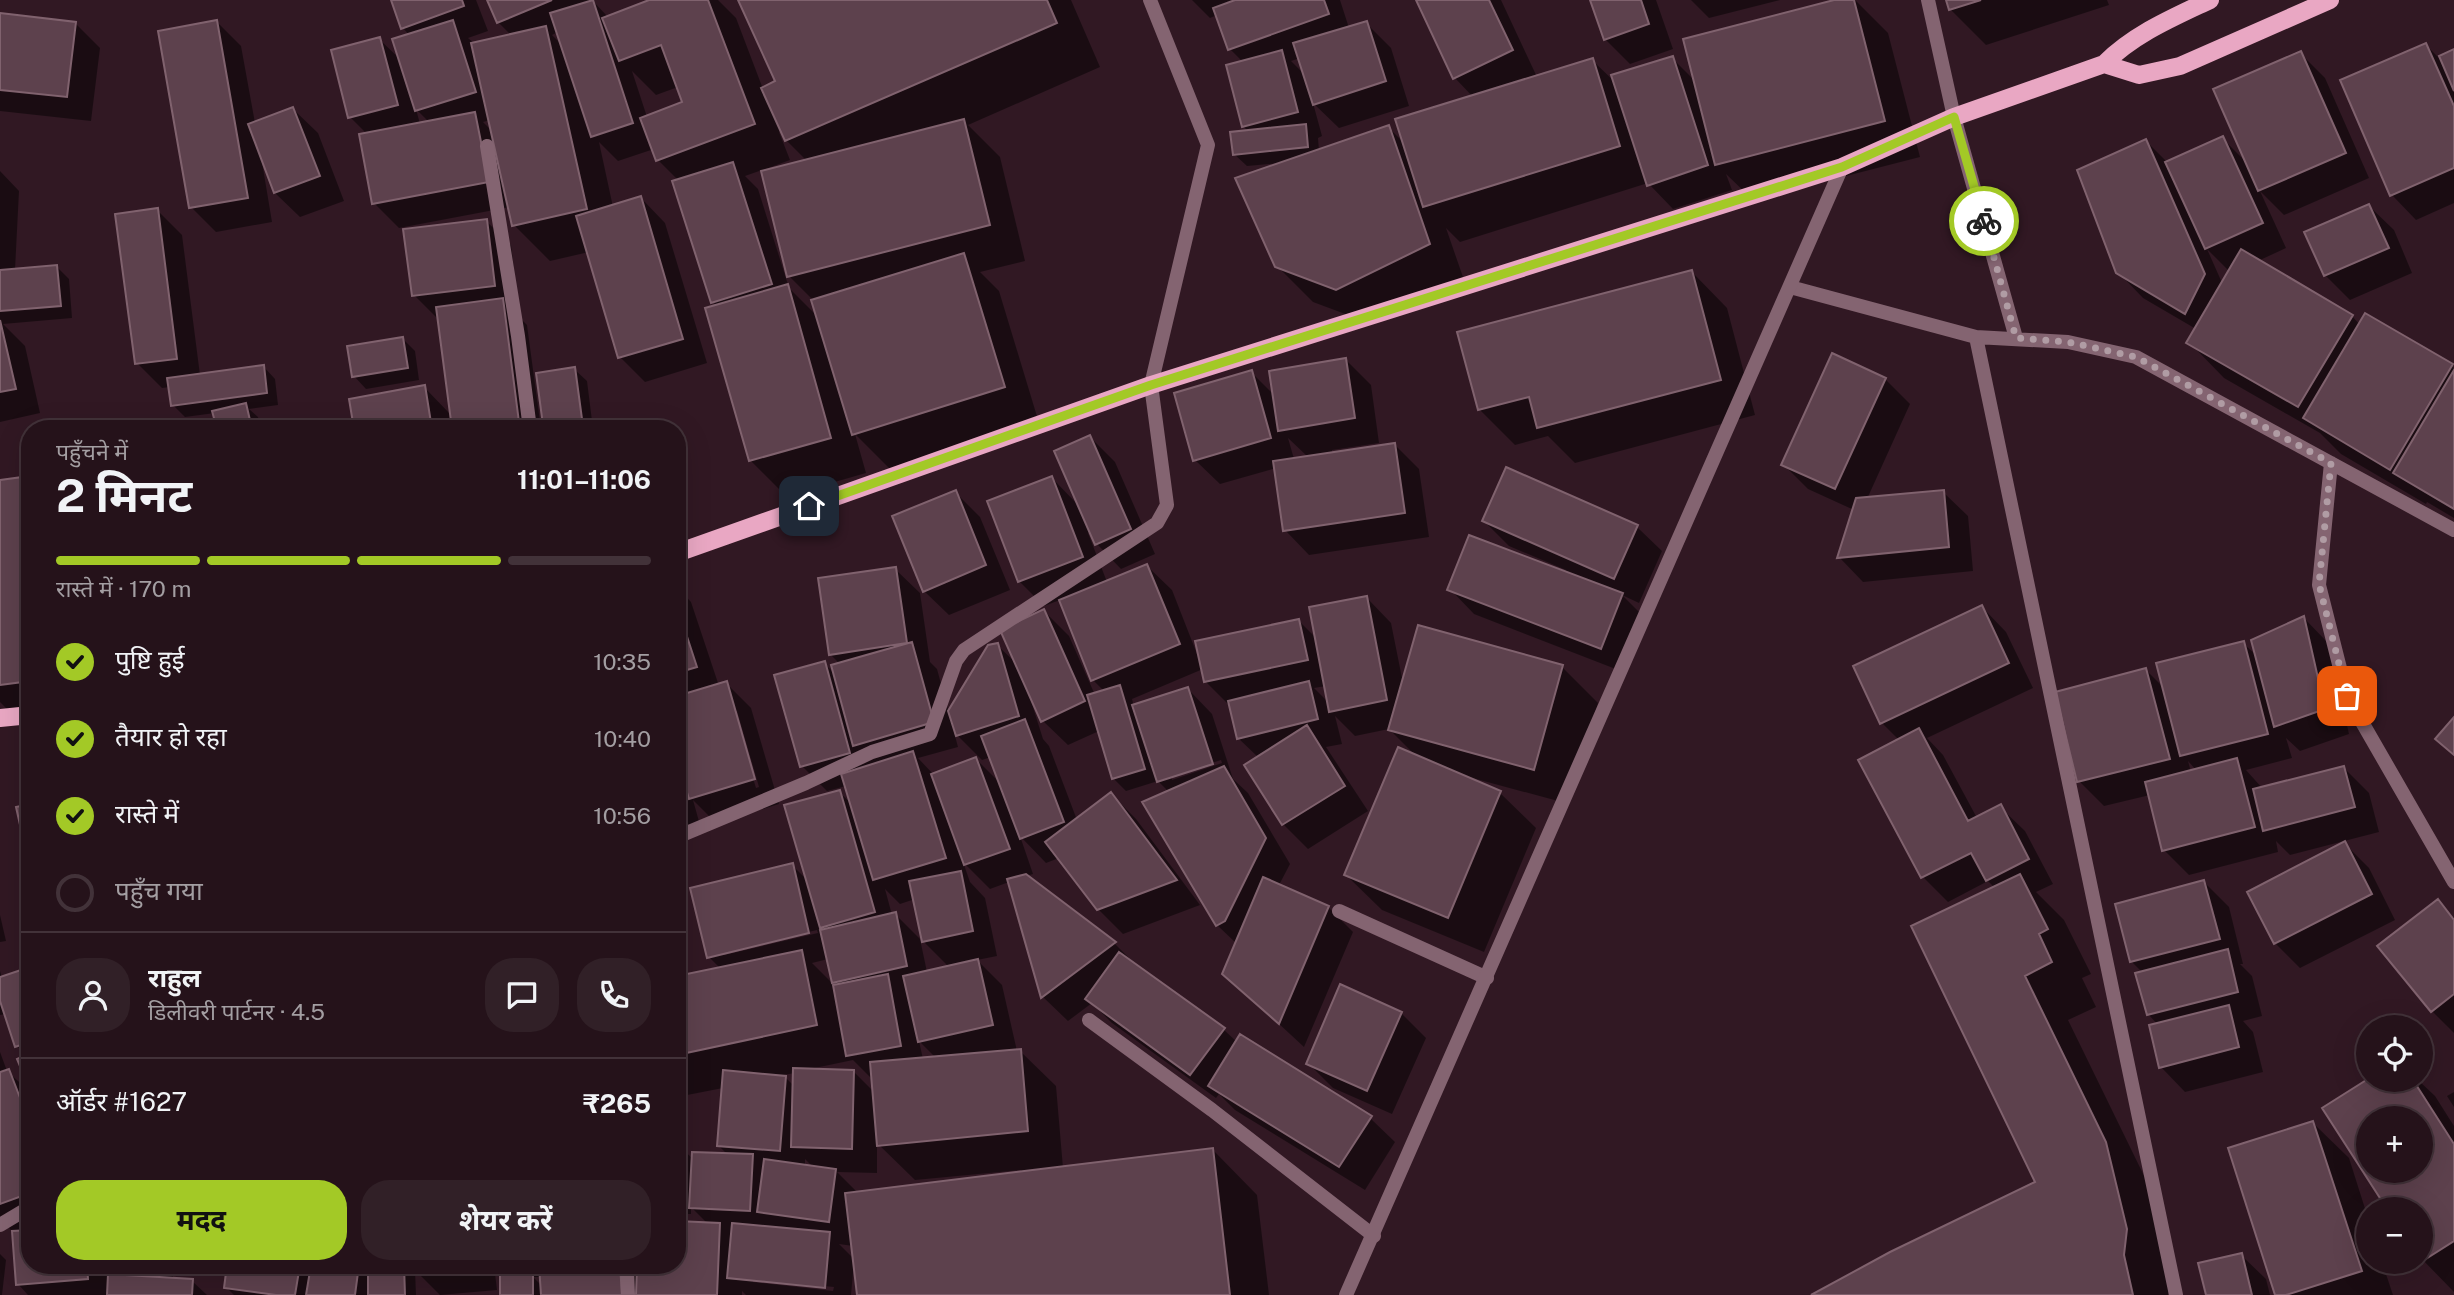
<!DOCTYPE html>
<html lang="hi">
<head>
<meta charset="utf-8">
<style>
	:root { --surface:#25121a; --page:#312027; --text:#f1f3f6; --muted:#a39ea2; --line:#423239; --accent:#a3c926 }
	body { margin:0; font-family:"Public Sans","Noto Sans Devanagari",sans-serif; background:var(--page); color:var(--text); height:100vh; display:flex; flex-direction:column; font-size:26px; white-space:nowrap }
	* { box-sizing:border-box; margin:0 }
	p { font-size:23px; color:var(--muted) }
	.icon { flex:none; width:38px; height:38px; fill:none; stroke:currentColor; stroke-width:2; stroke-linecap:round; stroke-linejoin:round }
	.map { position:relative; flex:1; overflow:hidden }
	.details { position:absolute; left:21px; top:420px; width:665px; height:854px; display:flex; flex-direction:column; background:var(--surface); border-radius:28px; box-shadow:0 7px 28px #0002,0 0 0 2px var(--line) }
	.details>* { flex:none }
	.controls { position:absolute; left:2356px; top:1015px; display:grid; gap:14px }
	.controls a { display:grid; place-items:center; width:77px; height:77px; border-radius:50%; background:var(--surface); box-shadow:0 7px 28px #0002,0 0 0 2px var(--line); font-size:35px }
	.pin { position:absolute; display:grid; place-items:center; width:60px; height:60px; color:#fff; margin:-30px; border-radius:14px; box-shadow:0 4px 10px #0006 }
	.courier { position:absolute; display:grid; place-items:center; width:70px; height:70px; margin:-35px; border:5px solid #a3c926; border-radius:50%; background:#fff; color:#222; box-shadow:0 2px 9px #0007 }
	.head em { font-style:normal; font-weight:700 }
	.head div { display:flex; flex-direction:column-reverse }
	.head { display:flex; align-items:center; justify-content:space-between; height:119px; padding:0 35px }
	h1 { font-size:46px; font-weight:700; line-height:52px }
	.bar { display:grid; grid-template-columns:repeat(4,1fr); gap:10px 7px; align-content:center; height:84px; padding:0 35px }
	.bar i { height:9px; border-radius:5px; background:var(--line) }
	.bar .active { background:var(--accent) }
	.bar p { grid-column:span 4 }
	.line { display:flex; align-items:center; gap:18px; padding:0 35px; border-top:2px solid var(--line) }
	.line div { flex:1 }
	.round { display:grid; place-items:center; flex:none; width:74px; height:74px; border-radius:28px; background:var(--page) }
	ol { padding:0 35px; list-style:none }
	li { display:flex; align-items:center; gap:21px; height:77px }
	li p { margin-inline-start:auto }
	li .icon { padding:7px; border-radius:50%; background:var(--accent); color:#111; stroke-width:4 }
	li:last-child { color:var(--muted) }
	li i { width:38px; height:38px; border:4px solid var(--line); border-radius:50% }
	.action { display:flex; gap:14px; margin-top:auto; padding:14px 35px }
	.action a { flex:1; height:80px; border-radius:28px; background:var(--accent); color:#111; font-size:28px; font-weight:700; line-height:80px; text-align:center }
	.action a+a { background:var(--page); color:var(--text) }
	.map>svg:first-child { display:block }
	.shadow { fill:#0007; fill-rule:evenodd }
	.building { fill:#5d414d; stroke:#80626e; stroke-width:2; fill-rule:evenodd }
	.lines { fill:none; stroke-linecap:round; stroke-linejoin:round }
	.minor { stroke:#846471; stroke-width:14 }
	.tertiary { stroke:#846471; stroke-width:14 }
	.primary { stroke:#e9a7c3; stroke-width:18 }
	.done { stroke:#b09ca4; stroke-width:7; stroke-dasharray:0 12.6 }
	.route { stroke:#a3c926; stroke-width:9 }
</style>
</head>
<body>
<div class="map">
<svg width="2454" height="1295" viewBox="0 0 2454 1295">
	<rect width="100%" height="100%" fill="#311823"/>
	<path class="shadow" d="M393 0H476L488 31 468 38 475 44 512 36 498 22 489 0H592L608 17 654 0H718L736 18 763 89 777 82 740 0H1071L1100 67 968 125 1000 157 1025 261 980 272 999 291 1039 423 890 469 855 434 866 473 786 496 750 460 717 306 713 302 679 181 658 160 654 149 618 161 599 142 613 207 641 198 665 223 707 363 645 382 620 357 589 252 550 261 514 225 510 207 399 228 374 203 367 134 350 117 379 39 401 60 410 36 403 28ZM558 32 563 46 552 35ZM632 71 656 95 678 87 684 103 647 117ZM416 109 429 122 420 124ZM490 120 493 132 483 122ZM782 130 786 140 807 161 763 172V170L790 160 779 132ZM762 170 789 276 813 300 818 317 789 288 758 189 745 176Z
		M1192 0H1340L1349 28 1366 23 1391 48 1409 106 1339 128 1313 103 1322 136 1318 138 1319 151 1388 127 1405 144 1473 97 1455 78 1417 0H1501L1537 77 1592 60 1616 83 1672 58 1696 82 1841 0H1855L1888 33 1920 157 1753 200 1726 174 1732 190 1673 209 1648 183 1460 242 1446 228 1464 280 1372 324 1313 302 1277 266 1281 163 1247 166 1234 154 1249 132 1243 126V62L1230 49 1217 15 1210 18ZM1300 58 1305 75 1291 61Z
		M1591 0H1656L1673 49 1630 64 1605 39Z
		M1691 0H1780L1709 18Z
		M1947 0H2107L2109 5 1986 45 1950 9Z
		M0 14 75 23 100 48 91 121 0 111Z
		M217 22 241 46 255 123 293 109 318 133 344 201 300 217 275 193 263 161 262 162 272 222 216 232 191 207Z
		M2426 45 2439 58 2454 51V203L2416 220 2392 195Z
		M2300 53 2325 78 2369 178 2284 215 2260 191 2286 248 2258 261 2352 316 2360 325 2454 368V518L2427 502 2426 504 2341 454 2320 433 2224 378 2189 342 2196 329 2143 298 2118 272 2146 141 2168 163 2222 138 2248 164ZM2207 249 2230 272 2223 285Z
		M0 171 19 191 15 270 57 267 69 279 72 318 3 324 25 346 40 413 0 422Z
		M2369 206 2394 230 2412 273 2350 300 2325 275Z
		M157 210 182 235 200 375 263 366 275 379 278 405 249 409 258 417 261 429H219L215 413 185 417 173 405 170 387 162 388 137 363Z
		M486 221 511 245 519 310 513 311 527 325 541 429H355L424 387 452 416 439 320 414 295Z
		M1692 272 1727 308 1755 415 1575 463 1548 436 1515 445 1479 409Z
		M402 338 415 351 419 380 366 389 354 376Z
		M1346 360 1371 385 1379 443 1332 450V454L1395 445 1419 469 1429 537 1309 555 1285 530 1276 468 1220 484 1195 460 1251 372 1274 395ZM1288 438 1308 457 1294 459Z
		M574 369 587 381 593 429H549L544 424Z
		M1885 379 1910 404 1867 499 1943 492 1968 516 1973 571 1863 582 1839 557 1854 510 1808 489 1783 464Z
		M1090 437 1115 462 1155 554 1121 569 1097 544 1091 531 1088 533 1107 582 1147 566 1172 590 1197 654 1299 621 1316 638 1367 598 1391 623 1403 683 1562 667 1598 703 1569 804 1469 777V779L1500 793 1536 828 1484 952 1382 910 1346 875 1418 758 1389 729 1355 736 1335 716 1342 744 1326 747 1368 811 1308 849 1283 824 1247 766 1259 758 1238 738 1231 707 1205 681 1203 669 1132 699 1134 707 1188 689 1212 714 1233 779 1248 793 1290 864 1279 885 1328 907 1353 932 1304 1047 1224 973 1237 944 1217 925 1169 792 1158 781 1126 791 1114 779 1099 731 1068 745 1043 721 1034 700 1031 701 1043 739 1049 746 1077 820 1111 794 1136 819 1200 905 1123 934 1098 909 1059 858 1046 863 1020 836 1033 874 1026 876 1115 944 1139 968 1223 1029 1237 1042 1370 1118 1395 1142 1365 1190 1235 1110 1219 1094 1216 1098 1112 1023 1092 1003 1068 1021 1043 997 1009 882 990 889 963 862 970 882 985 898 997 956 977 960 1002 985 1017 1051H1020L1056 1086 1063 1168 1213 1150 1257 1195 1269 1295H859L854 1262 851 1295H746L742 1291V1295H502L511 1276 500 1265H677L708 1224 691 1207V1214H677V1144L693 1159 728 1155 718 1145 723 1088 677 1097V978L721 969 709 957 792 865 808 881 839 792 852 804 846 786 827 791 802 766 824 663 835 674 840 664 830 654 895 569 920 593 930 662 937 669 949 713 997 645 1017 664 1044 611 1069 636 1095 695 1105 692 1093 680 1060 600 1044 606 1019 581 1052 478 1079 506ZM1326 686 1329 703 1314 688ZM954 732 982 760 991 757 1001 784 976 759 934 775 918 758 958 747ZM1221 760 1222 763 1172 780V776ZM885 889 900 904 915 899 923 941 949 967 927 972 920 939 895 914 892 915ZM817 930 818 933 724 955V952ZM828 959 834 985 812 963ZM919 1041 936 1058 923 1059ZM853 1060 874 1081 875 1093 854 1072 810 1069ZM795 1073 794 1086 783 1075ZM877 1143 915 1180 1021 1170V1174L858 1193 837 1172 877 1173ZM805 1159 813 1167 805 1166ZM839 1244 853 1246 855 1260ZM533 1277H541L542 1286ZM753 1279 834 1287 833 1291 753 1282Z
		M30 478V721L20 722 0 702V482Z
		M955 492 980 517 1010 590 949 615 924 591Z
		M1484 521 1637 527 1662 551 1639 603 1622 595 1647 620 1626 673 1474 614 1450 589 1564 573 1566 570 1509 546Z
		M677 587 691 602 719 686 726 683 751 708 779 804 716 823 693 800 700 825 677 832ZM733 711H737L759 787 756 788Z
		M1982 607 2006 632 2033 688 1927 738 1943 755 1977 818 2000 807 2025 831 2053 884 2036 892 2064 920 2091 974 2082 978 2096 1007 2068 1020 2150 1188 2171 1275 2168 1295H1815L2037 1182 1995 888 1988 881 1948 902 1923 877 1861 760 1899 740 1882 723Z
		M2304 618 2328 643 2349 734 2300 751 2286 738 2292 758 2246 770 2263 789 2344 768 2369 793 2379 832 2290 855 2276 841 2278 852 2189 875 2164 850 2150 795 2104 806 2079 781 2146 670 2165 689 2243 643 2257 656ZM2188 761 2197 771 2191 772Z
		M2345 844 2369 868 2395 920 2300 968 2275 943Z
		M2204 882 2229 907 2243 964H2240L2252 976 2262 1016 2243 1021 2253 1032 2263 1072 2185 1092 2161 1067 2158 1025 2148 1014 2143 973 2132 962Z
		M2437 901 2454 918V1033L2432 1011 2380 946Z
		M0 915 6 941 0 942Z
		M30 969V1085L27 1056 17 1046 6 1014 0 1015V971L2 978Z
		M1401 1013 1426 1038 1392 1114 1333 1088 1308 1063Z
		M0 1052 7 1071 30 1092V1226L16 1231 30 1265H494L497 1290 440 1295 415 1270 416 1295H234L226 1287 229 1268H173V1280L192 1281 207 1295H28L18 1284 14 1233 0 1219Z
		M2370 1080H2418L2435 1096 2454 1126V1292L2420 1257V1209H2389L2325 1109ZM2368 1118H2420V1171H2368Z
		M2454 1092V1107L2447 1096Z
		M2313 1123 2349 1158 2368 1218V1262H2382L2393 1295H2277Z
		M0 1254 6 1260 2 1295H0Z
		M2241 1255 2266 1279 2270 1295H2208Z"/>
	<path class="building" d="M391 0H462L464 6 401 29Z
		M487 0H552L497 23Z
		M593 0 633 123 591 137 550 13Z
		M649 0H708L755 124 656 161 640 118 682 102 661 45 619 61 602 18Z
		M738 0H1047L1057 23 785 141 761 88 775 81Z
		M1235 0H1324L1329 14 1228 50 1213 8Z
		M1416 0H1489L1513 50 1453 79Z
		M1590 0H1641L1649 24 1604 40Z
		M1834 0H1854L1885 121 1715 165 1683 39Z
		M1946 0H1981L1949 10Z
		M0 13 76 22 67 97 0 90Z
		M217 20 248 198 189 208 158 31Z
		M453 20 476 92 415 111 392 39Z
		M1367 21 1386 81 1313 105 1293 43Z
		M546 26 587 209 512 226 471 43Z
		M380 37 398 105 348 118 331 50Z
		M2426 43 2454 106V168L2390 196 2340 80Z
		M2454 49V91L2439 56Z
		M1282 50 1298 112 1242 127 1226 65Z
		M2301 51 2346 153 2258 191 2213 89Z
		M1673 56 1708 165 1647 186 1611 75Z
		M1593 58 1620 146 1423 207 1395 119Z
		M293 107 320 176 274 193 248 124Z
		M475 112 489 182 372 204 359 134Z
		M964 119 990 225 787 277 761 171Z
		M1306 124 1308 147 1233 155 1230 132Z
		M1389 125 1430 244 1336 290 1275 267 1235 178Z
		M2223 136 2263 223 2205 249 2165 162Z
		M2146 139 2205 274 2185 314 2116 273 2077 170Z
		M733 162 772 284 711 303 672 181Z
		M641 196 683 339 618 358 576 216Z
		M2369 204 2389 248 2324 276 2304 232Z
		M158 208 177 359 135 364 115 214Z
		M487 219 495 286 412 296 403 229Z
		M2241 249 2353 315 2298 407 2186 343Z
		M964 253 1005 387 852 435 811 300Z
		M57 265 61 306 0 311V270Z
		M1692 270 1721 380 1537 428 1529 397 1478 410 1457 332Z
		M788 284 831 438 749 461 705 308Z
		M503 298 519 422 452 429 436 307Z
		M2365 313 2453 364 2390 470 2303 418Z
		M0 320 16 389 0 392Z
		M403 337 408 368 352 377 347 346Z
		M1832 353 1886 378 1835 489 1781 465Z
		M1346 358 1355 418 1278 431 1269 371Z
		M264 365 267 393 171 406 167 378Z
		M575 367 582 419 543 425 536 373Z
		M1252 370 1271 438 1193 461 1174 393Z
		M2454 370V509L2393 473Z
		M425 385 432 429H354L349 399Z
		M246 403 252 429H217L212 411Z
		M139 420 141 429H97Z
		M1090 435 1131 529 1095 545 1054 451Z
		M1395 443 1405 513 1283 531 1273 461Z
		M1506 467 1638 525 1614 579 1482 521Z
		M30 476V681L0 685V480Z
		M1052 476 1083 557 1018 582 987 501Z
		M956 490 986 565 923 592 892 516Z
		M1944 490 1949 547 1837 558 1856 498Z
		M1469 535 1623 593 1601 649 1447 590Z
		M1147 564 1180 644 1091 681 1059 600Z
		M896 567 907 643 829 655 818 578Z
		M1367 596 1387 700 1329 712 1309 607Z
		M1982 605 2009 663 1880 724 1853 666Z
		M677 606 697 667 677 673Z
		M1044 609 1085 701 1041 722 1000 630Z
		M2304 616 2325 709 2274 727 2251 640Z
		M1299 619 1308 660 1204 682 1195 641Z
		M1418 625 1563 665 1534 770 1388 730Z
		M2244 641 2268 734 2180 756 2156 663Z
		M912 642 934 722 853 746 831 665Z
		M998 643 1019 716 956 736 948 711 988 645Z
		M825 661 850 753 800 767 774 675Z
		M2146 668 2170 759 2077 782 2055 692Z
		M727 681 755 779 689 799 677 759V696Z
		M1309 681 1318 719 1237 739 1228 701Z
		M1120 685 1145 769 1112 779 1087 695Z
		M1188 687 1213 764 1157 782 1132 705Z
		M2454 717V755L2435 739Z
		M1025 719 1064 822 1020 839 981 736Z
		M1307 725 1345 786 1282 825 1244 765Z
		M1919 728 1968 821 2001 804 2029 859 1986 881 1971 853 1921 878 1858 760Z
		M1398 747 1501 791 1448 918 1344 875Z
		M913 751 946 858 873 880 841 774Z
		M976 757 1010 849 964 865 931 774Z
		M2237 758 2255 827 2162 851 2145 782Z
		M1224 766 1266 838 1225 921 1216 926 1142 802Z
		M2344 766 2355 807 2263 831 2253 789Z
		M840 790 875 912 820 928 784 805Z
		M1111 792 1177 880 1097 910 1045 842Z
		M30 804V864L29 865 16 807Z
		M2345 841 2372 894 2274 944 2247 892Z
		M793 863 809 933 707 958 690 888Z
		M961 871 973 931 922 942 909 881Z
		M1026 874 1116 942 1041 998 1007 879Z
		M2020 874 2048 929 2039 934 2052 962 2025 976 2106 1142 2127 1229 2124 1255 2133 1295H1811L1890 1252 2035 1182 1911 926Z
		M1263 877 1329 906 1279 1024 1222 974Z
		M2204 880 2220 939 2130 962 2115 904Z
		M2438 899 2454 920V994L2431 1012 2377 946Z
		M896 912 907 966 832 983 820 930Z
		M2228 949 2238 992 2147 1015 2135 973Z
		M802 950 817 1025 677 1055V976Z
		M1119 952 1225 1028 1190 1075 1085 999Z
		M978 959 993 1025 918 1042 903 976Z
		M30 967V1042L15 1047 0 1001V977Z
		M888 974 901 1046 846 1056 833 985Z
		M1340 984 1402 1012 1367 1091 1306 1064Z
		M2229 1005 2239 1047 2159 1068 2149 1025Z
		M1240 1034 1372 1116 1339 1167 1208 1086Z
		M1021 1049 1028 1131 877 1146 870 1062Z
		M30 1053V1090L17 1059Z
		M793 1068 854 1070 852 1149 791 1147Z
		M9 1069 30 1124V1193L0 1204V1072Z
		M723 1070 786 1076 780 1151 717 1146Z
		M2368 1079 2413 1080 2454 1144V1241L2421 1262 2420 1209H2387L2322 1108ZM2368 1118H2420V1171H2368Z
		M2313 1121 2362 1271 2286 1295H2275L2228 1148Z
		M1213 1148 1230 1295H857L845 1193Z
		M692 1152 753 1154 750 1211 689 1208Z
		M764 1159 836 1169 829 1222 757 1212Z
		M677 1221 720 1223 717 1295H636L637 1265H677Z
		M732 1223 830 1232 825 1288 727 1278Z
		M30 1230V1265H87L88 1279 16 1285 12 1231Z
		M2242 1253 2252 1295H2206L2198 1263Z
		M100 1265H149V1271L100 1272Z
		M227 1265H300L295 1295H276L224 1288Z
		M311 1265H359L355 1295H306Z
		M368 1265H404L405 1295H368Z
		M415 1265H473L415 1272Z
		M539 1265H620L622 1295H541Z
		M108 1274 193 1279 192 1295H107Z
		M533 1274V1295H500V1275Z"/>
	<g class="lines">
		<path class="minor" d="M1928 0 1954 117 2016 338
			M487 146 518 336 530 429
			M1790 287 1976 337 2176 1295
			M1976 337 2068 342 2136 357 2454 530
			M2331 463 2319 585 2347 696 2454 882
			M677 837 806 783 872 752 930 734 956 661 964 650 1157 523 1167 505 1151 385 1208 145 1150 0
			M1339 911 1487 978
			M1089 1020 1212 1110 1374 1236
			M0 1225 30 1207
			M627 1265 628 1295"/>
		<path class="tertiary" d="M1346 1295 1842 167"/>
		<path class="primary" d="M2104 64 2139 75 2180 66 2330 0
			M677 553 1151 385 1842 167 1954 117 2104 64C2134 34 2172 18 2210 0
			M0 718 30 715"/>
	</g>
	<g class="lines">
		<path class="done" d="M1984 221 2016 338 2068 342 2136 357 2331 463 2319 584 2347 696"/>
		<path class="route" d="M809 506 1151 385 1842 167 1954 117 1984 221"/>
	</g>
</svg>
<div class="controls">
<a><svg class="icon" aria-label="locate" viewBox="0 0 24 24"><circle cx="12" cy="12" r="6"/><path d="M12 2v4M12 18v4M2 12h4M18 12h4"/></svg></a>
<a>+</a>
<a>−</a>
</div>
<div class="pin" style="left:2347px;top:696px;background:#ea580c"><svg class="icon" aria-label="bag" viewBox="0 0 24 24"><path d="M5 8h14l-1 12H6zM9 8a3 3 0 0 1 6 0"/></svg></div>
<div class="pin" style="left:809px;top:506px;background:#1f2937"><svg class="icon" aria-label="home" viewBox="0 0 24 24"><path d="M3 11l9-7 9 7M6 9v11h12V9"/></svg></div>
<div class="courier" style="left:1984px;top:221px"><svg class="icon" aria-label="bike" viewBox="0 0 24 24"><circle cx="6" cy="16" r="4"/><circle cx="18" cy="16" r="4"/><path d="M6 16l4-8h5l3 8M10 8l3 8H6M13 5h3"/></svg></div>
<section class="details">
<div class="head"><div><h1>2 मिनट</h1><p>पहुँचने में</p></div><em>11:01–11:06</em></div>
<div class="bar"><i class="active"></i><i class="active"></i><i class="active"></i><i></i><p>रास्ते में · 170 m</p></div>
<ol>
<li><svg class="icon" aria-label="check" viewBox="0 0 24 24"><path d="M5 12l5 5 9-10"/></svg>पुष्टि हुई<p>10:35</p></li>
<li><svg class="icon" aria-label="check" viewBox="0 0 24 24"><path d="M5 12l5 5 9-10"/></svg>तैयार हो रहा<p>10:40</p></li>
<li><svg class="icon" aria-label="check" viewBox="0 0 24 24"><path d="M5 12l5 5 9-10"/></svg>रास्ते में<p>10:56</p></li>
<li><i></i>पहुँच गया</li>
</ol>
<div class="line" style="height:126px"><a class="round"><svg class="icon" aria-label="person" viewBox="0 0 24 24"><circle cx="12" cy="8" r="4"/><path d="M4 21q1-7 8-7t8 7"/></svg></a><div><b>राहुल</b><p>डिलीवरी पार्टनर · 4.5</p></div><a class="round"><svg class="icon" aria-label="chat" viewBox="0 0 24 24"><path d="M4 5h16v11H9l-5 4z"/></svg></a><a class="round"><svg class="icon" aria-label="phone" viewBox="0 0 24 24"><path d="M5 4h4l2 5-3 2q2 4 5 5l2-3 5 2v4C11 20 4 13 5 4z"/></svg></a></div>
<div class="line" style="height:91px"><div>ऑर्डर #1627</div><b>₹265</b></div>
<div class="action"><a>मदद</a><a>शेयर करें</a></div>
</section>
</div>
</body>
</html>
